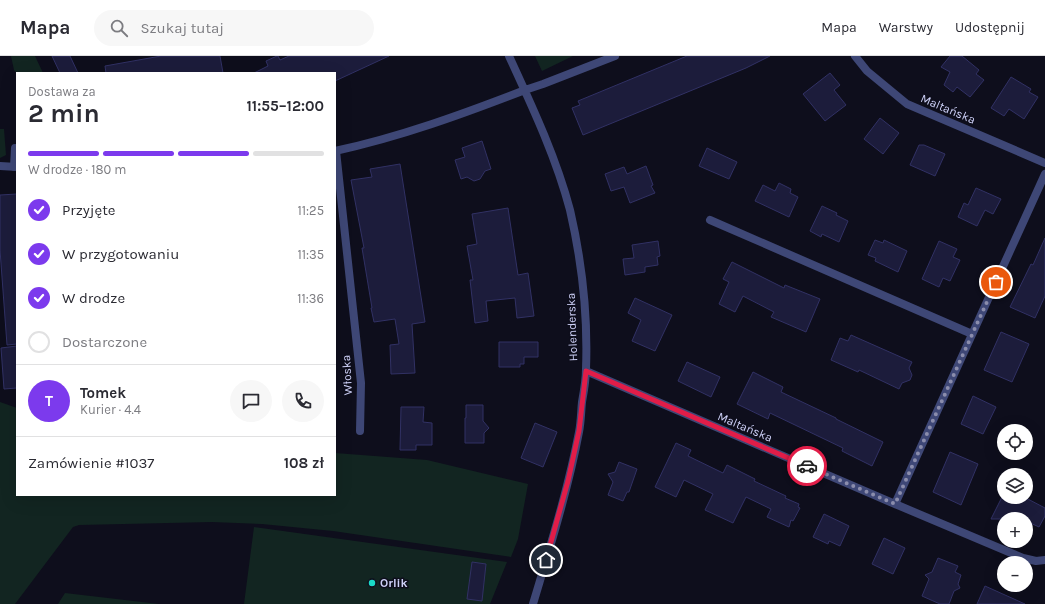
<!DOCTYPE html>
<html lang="pl">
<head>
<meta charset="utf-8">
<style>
	:root { --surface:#fff; --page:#f7f7f7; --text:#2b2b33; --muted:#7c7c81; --line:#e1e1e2; --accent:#7c3aed }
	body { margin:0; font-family:Karla,sans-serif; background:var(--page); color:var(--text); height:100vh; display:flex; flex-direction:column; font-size:15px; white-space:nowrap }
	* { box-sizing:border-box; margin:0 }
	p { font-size:13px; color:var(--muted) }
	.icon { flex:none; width:22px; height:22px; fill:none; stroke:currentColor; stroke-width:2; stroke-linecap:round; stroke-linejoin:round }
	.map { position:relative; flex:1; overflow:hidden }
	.details { position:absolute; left:16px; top:16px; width:320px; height:424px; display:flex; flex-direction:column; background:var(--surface); border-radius:0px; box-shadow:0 4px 16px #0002 }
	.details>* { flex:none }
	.tools { position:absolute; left:997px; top:368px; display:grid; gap:8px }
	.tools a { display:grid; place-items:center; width:36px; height:36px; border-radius:50%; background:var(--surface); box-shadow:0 4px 16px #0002; font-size:20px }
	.pin { position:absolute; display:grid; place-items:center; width:34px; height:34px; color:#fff; margin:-17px; border:2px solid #fff; border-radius:50%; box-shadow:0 1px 4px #0007 }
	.courier { position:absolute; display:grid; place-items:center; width:40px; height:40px; margin:-20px; border:3px solid #e11d48; border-radius:50%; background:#fff; color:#222; box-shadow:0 1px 5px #0007 }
	.summary em { font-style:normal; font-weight:700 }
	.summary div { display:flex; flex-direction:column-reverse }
	.summary { display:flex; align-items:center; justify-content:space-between; height:68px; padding:0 12px }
	h1 { font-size:26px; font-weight:700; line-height:30px }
	.bar { display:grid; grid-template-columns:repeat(4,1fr); gap:6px 4px; align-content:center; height:48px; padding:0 12px }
	.bar i { height:5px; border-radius:3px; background:var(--line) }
	.bar .selected { background:var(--accent) }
	.bar p { grid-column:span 4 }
	.line { display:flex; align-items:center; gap:10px; padding:0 12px; border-top:1px solid var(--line) }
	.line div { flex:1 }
	.round { display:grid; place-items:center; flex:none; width:42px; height:42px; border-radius:21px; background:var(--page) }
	ol { padding:0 12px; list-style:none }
	li { display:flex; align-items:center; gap:12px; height:44px }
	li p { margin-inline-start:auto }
	li .icon { padding:4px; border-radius:50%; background:var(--accent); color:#fff; stroke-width:4 }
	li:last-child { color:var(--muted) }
	li i { width:22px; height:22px; border:2px solid var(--line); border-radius:50% }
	header { display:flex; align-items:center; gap:24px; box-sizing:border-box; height:56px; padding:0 20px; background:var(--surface); border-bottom:1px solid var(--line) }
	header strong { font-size:19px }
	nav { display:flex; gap:22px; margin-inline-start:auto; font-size:14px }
	.search { width:280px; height:36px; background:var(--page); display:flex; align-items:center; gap:10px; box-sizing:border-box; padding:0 14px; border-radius:22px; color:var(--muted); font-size:15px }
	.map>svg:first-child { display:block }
	.green { fill:#122521 }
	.building { fill:#1c1c3b; stroke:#313164 }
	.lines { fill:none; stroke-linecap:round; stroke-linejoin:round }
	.service { stroke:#3e4776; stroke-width:8 }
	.minor { stroke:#3e4776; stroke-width:8 }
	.done { stroke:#8b8dac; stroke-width:4; stroke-dasharray:0 7.2 }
	.route { stroke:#e11d48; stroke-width:5 }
	.poi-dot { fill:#1adac7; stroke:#0e0e1c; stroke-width:1.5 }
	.labels { text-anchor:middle; stroke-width:3; stroke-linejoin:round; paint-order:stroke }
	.street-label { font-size:12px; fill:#cfd2f9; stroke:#0e0e1c }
	.poi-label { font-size:12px; font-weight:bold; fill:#cfd2f9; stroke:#0e0e1c; text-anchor:start }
</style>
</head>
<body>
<header>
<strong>Mapa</strong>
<div class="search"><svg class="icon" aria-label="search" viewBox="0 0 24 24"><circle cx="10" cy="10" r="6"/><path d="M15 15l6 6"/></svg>Szukaj tutaj</div>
<nav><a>Mapa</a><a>Warstwy</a><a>Udostępnij</a></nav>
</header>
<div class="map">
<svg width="1045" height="548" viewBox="0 0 1045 548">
	<rect width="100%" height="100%" fill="#0e0e1c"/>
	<path class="green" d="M11 0H35L43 17H26L25 16C21 17 17 18 14 14Z
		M535 0H573L542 15Z
		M0 73H4L6 99 0 102Z
		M0 346 17 352V439H335V397L427 404 528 428 518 483 511 501 333 475 262 468 212 466 79 469 73 471 15 548H0Z
		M254 471 507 506 490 548H244Z
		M65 537 159 548H58Z"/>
	<path class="building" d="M52 0H70L78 17H60Z
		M161 0H220L223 17H106L105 10Z
		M277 0H278L280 4 289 0H389L335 25V17H254L268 10 266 5Z
		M687 0H770L746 12 583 79 572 52 580 49 578 45Z
		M950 0H962L979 14 976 18 984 24 970 41 957 31 953 36 944 29 950 16 941 11Z
		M830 17 840 29 834 34 846 49 825 65 803 38Z
		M1011 21 1031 33 1029 36 1038 41 1024 63 1009 53 1004 60 991 52Z
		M880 62 899 77 883 98 864 83Z
		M482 85 491 113 485 115 480 123 474 125 467 121 461 123 455 104 465 101 462 92Z
		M919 89H924L945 98 935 120 910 109Z
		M707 92 737 106 729 123 699 110Z
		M400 108 425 266 412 268 415 317 391 318 390 289 399 288 395 263 374 266 371 252H372L362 192H364L351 124 372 121 370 113Z
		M646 110 653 129 651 130 655 137 630 147 624 131 611 135 605 118 624 111 627 118Z
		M779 127 791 133 790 137 798 141 789 161 755 145 763 129 775 135Z
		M976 132 1001 143 993 158 985 154 977 170 958 161 964 147 968 149Z
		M17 138V288L7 289 0 194V139Z
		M822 150 837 157 836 159 848 165 839 186 822 178 821 181 810 175Z
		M508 152 518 219 528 217 534 260 517 262 515 242 486 245 488 265 475 267 470 224H473L467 190 477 188 472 158Z
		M1045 182V240L1035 262 1010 251 1031 208 1033 209Z
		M875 184 883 187 884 184 907 195 898 216 875 205 876 202 868 199Z
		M658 185 660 200 657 201 658 209 645 211V216L625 219 623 203 634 202 632 189Z
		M939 185 957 193 953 201 960 204 950 225 943 222 939 231 922 223Z
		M732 206 784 232 785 229 820 243 806 276 771 261 774 256 743 240 735 256 719 248 729 226 723 223Z
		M635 242 672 259 655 295 632 285 641 264 628 257Z
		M1001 276 1029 288 1012 326 984 314Z
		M851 279 912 306 909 312 912 319 910 324 902 327 899 333 859 314 858 316 831 304 840 282 848 285Z
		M499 286H538V301H524V308H520V311H499Z
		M17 290V332L4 333 1 292Z
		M687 306 720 321 711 341 678 325Z
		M753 316 783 331 781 336 836 362V363L883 386 872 410 842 395 843 392 770 357 768 363 737 348Z
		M973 340 996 351 983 378 961 368Z
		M466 349H483V365L489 372 484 377V387H465V362H466Z
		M401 351H424L423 366 432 367V389H416V394H400Z
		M535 367 557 376 543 411 521 402Z
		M676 387 691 394 688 400 723 417 727 409 755 423 754 425 786 440 785 442 799 448 798 451 800 452 793 465 791 464 789 471 767 461 771 453 746 441 733 467 705 454 713 438 684 424 676 441 655 431Z
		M950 396 978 408 961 449 933 436Z
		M619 406 637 413 629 436H627L623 445 608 439 613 426 608 418 615 416Z
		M1002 441H1024L1045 452V460L1039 471 1026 465V463H991Z
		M824 458 849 470 840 490 829 485 828 488 813 481Z
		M884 482 905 492 893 518 872 508Z
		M938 502 958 510 955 516 961 519 958 528 960 532 954 535 949 548H940L922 540 929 523 925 519 932 516Z
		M472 506 486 508 482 545 467 543Z
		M985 530 1025 548H977Z"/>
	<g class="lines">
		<path class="service" d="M14 111 15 92"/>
		<path class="minor" d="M509 0C532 50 556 101 570 154 582 206 588 260 586 313 586 324 584 335 582 346 581 356 581 366 579 376 568 434 550 491 533 548
			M855 0 867 15 907 48 1045 107
			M335 95C400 81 463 58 525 34L543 28 615 0
			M336 95 361 327 360 375
			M0 110 17 111
			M710 164 972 278
			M586 315 895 448 1023 502 1036 505 1045 504
			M895 448 1045 118"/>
	</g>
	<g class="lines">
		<path class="done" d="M807 410 895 448 996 226"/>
		<path class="route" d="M546 504 568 425 579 375 586 315 807 410"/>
	</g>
	<circle class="poi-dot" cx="372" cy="527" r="4"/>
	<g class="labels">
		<g class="street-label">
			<text transform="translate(948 53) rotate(23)" y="4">Maltańska</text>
			<text transform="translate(572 271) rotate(-92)" y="4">Holenderska</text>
			<text transform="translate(347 319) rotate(-93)" y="4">Włoska</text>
			<text transform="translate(745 371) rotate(23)" y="4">Maltańska</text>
		</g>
		<g class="poi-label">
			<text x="380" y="531">Orlik</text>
		</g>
	</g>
</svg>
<div class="tools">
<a><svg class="icon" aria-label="locate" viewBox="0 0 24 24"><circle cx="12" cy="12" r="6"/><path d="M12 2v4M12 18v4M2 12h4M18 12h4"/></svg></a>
<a><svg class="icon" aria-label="layers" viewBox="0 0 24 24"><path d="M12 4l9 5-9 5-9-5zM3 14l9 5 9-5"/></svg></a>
<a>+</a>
<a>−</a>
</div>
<div class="pin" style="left:996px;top:226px;background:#ea580c"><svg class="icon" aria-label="bag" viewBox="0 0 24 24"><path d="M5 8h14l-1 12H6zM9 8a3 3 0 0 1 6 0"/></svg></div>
<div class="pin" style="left:546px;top:504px;background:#1f2937"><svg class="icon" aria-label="home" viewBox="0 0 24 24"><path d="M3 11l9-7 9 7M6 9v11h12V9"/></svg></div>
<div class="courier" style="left:807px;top:410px"><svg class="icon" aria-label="car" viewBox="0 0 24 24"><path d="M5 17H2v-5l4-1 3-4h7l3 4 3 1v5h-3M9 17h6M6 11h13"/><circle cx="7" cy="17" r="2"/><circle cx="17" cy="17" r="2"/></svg></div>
<section class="details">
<div class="summary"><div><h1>2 min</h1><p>Dostawa za</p></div><em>11:55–12:00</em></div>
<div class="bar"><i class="selected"></i><i class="selected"></i><i class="selected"></i><i></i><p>W drodze · 180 m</p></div>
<ol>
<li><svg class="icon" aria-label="check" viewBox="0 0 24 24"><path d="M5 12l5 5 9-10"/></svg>Przyjęte<p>11:25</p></li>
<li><svg class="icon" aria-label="check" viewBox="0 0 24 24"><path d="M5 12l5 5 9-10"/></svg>W przygotowaniu<p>11:35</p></li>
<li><svg class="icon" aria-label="check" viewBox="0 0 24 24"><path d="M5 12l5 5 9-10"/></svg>W drodze<p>11:36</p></li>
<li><i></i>Dostarczone</li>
</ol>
<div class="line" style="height:72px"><b class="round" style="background:var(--accent);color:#fff">T</b><div><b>Tomek</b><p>Kurier · 4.4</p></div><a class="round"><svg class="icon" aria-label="chat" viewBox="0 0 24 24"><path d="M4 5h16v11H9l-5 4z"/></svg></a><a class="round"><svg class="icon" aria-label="phone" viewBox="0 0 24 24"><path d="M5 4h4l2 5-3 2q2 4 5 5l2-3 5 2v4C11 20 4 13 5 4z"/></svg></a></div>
<div class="line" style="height:52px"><div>Zamówienie #1037</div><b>108 zł</b></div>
</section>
</div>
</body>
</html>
